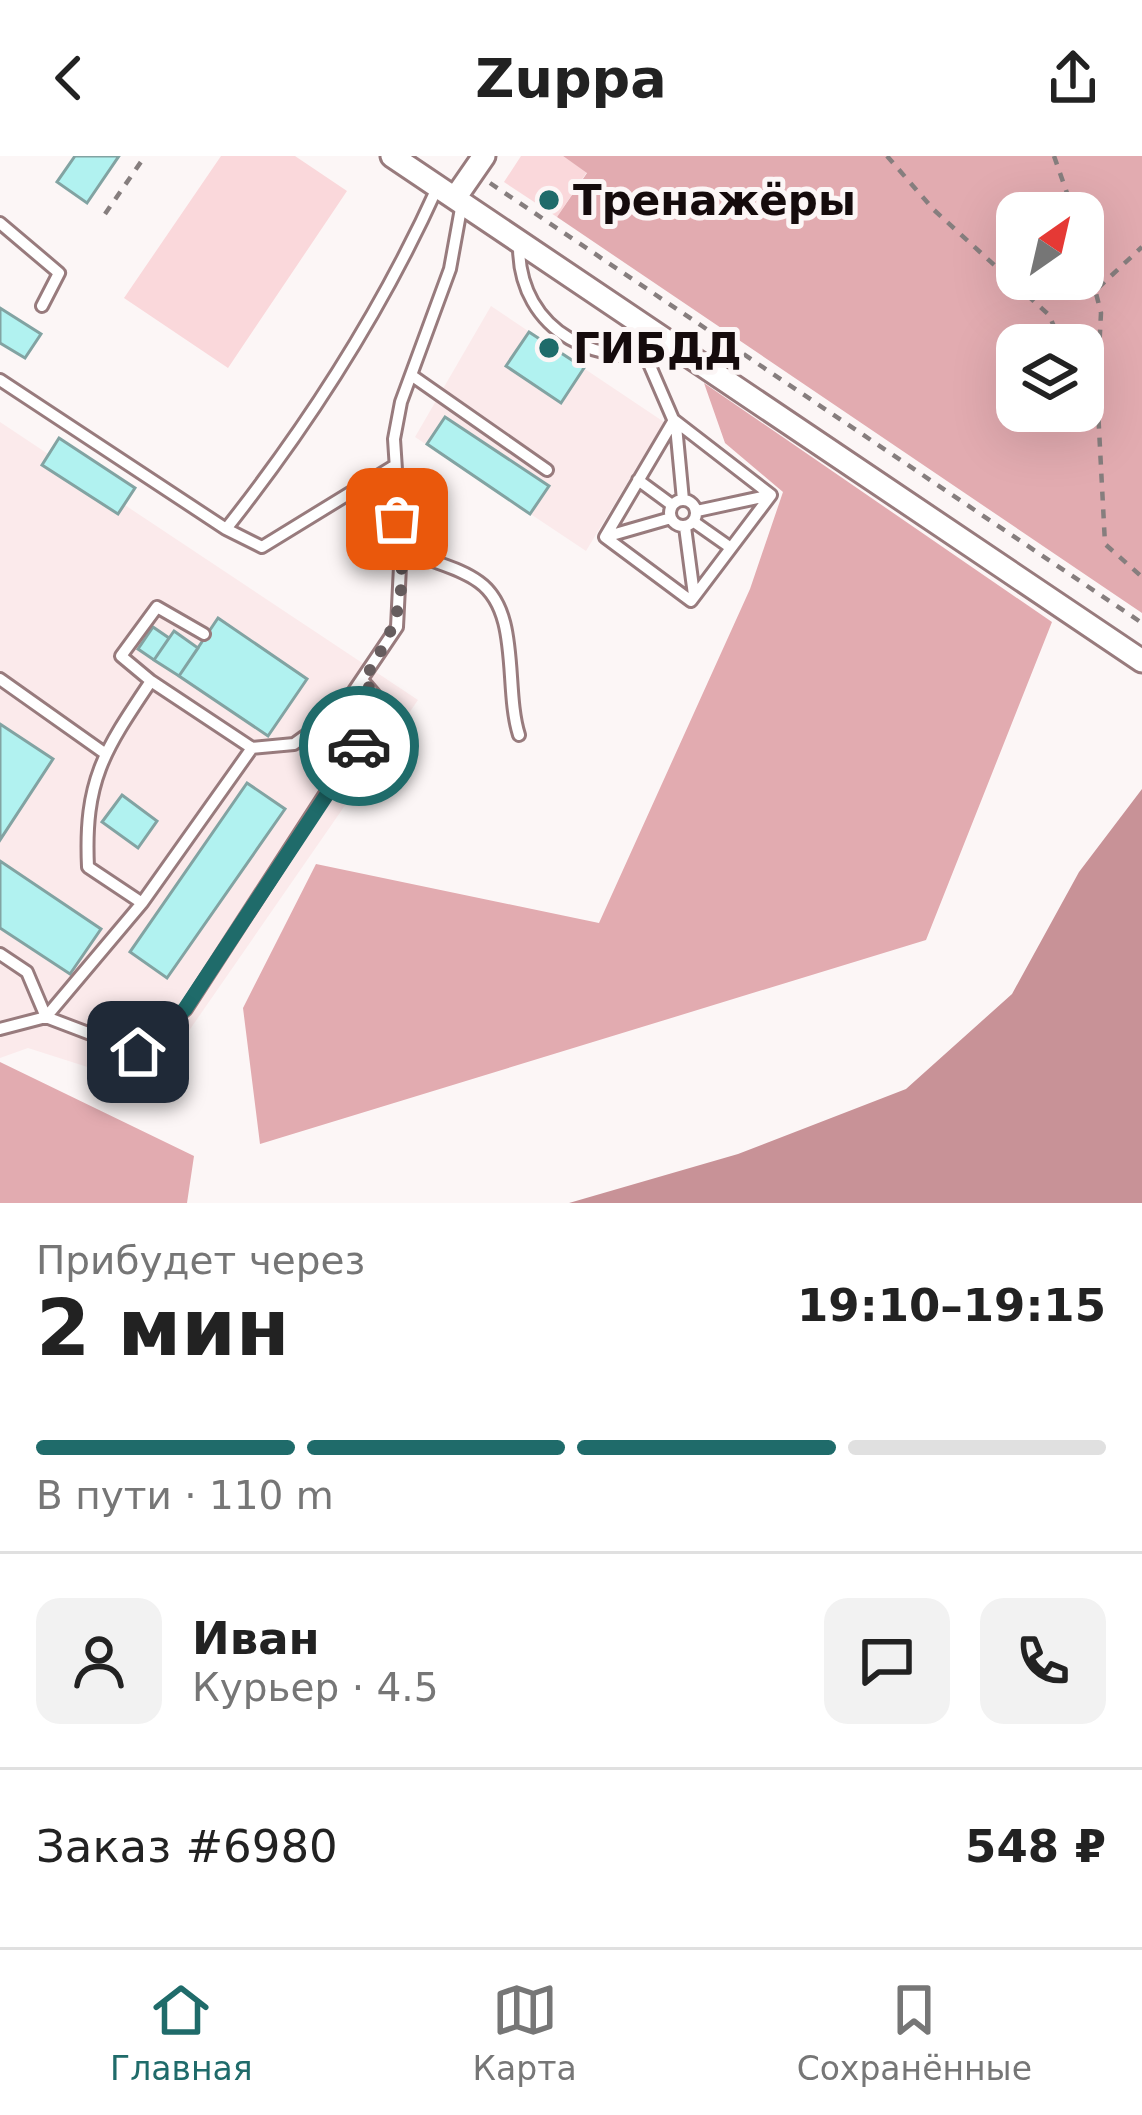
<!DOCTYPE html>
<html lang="ru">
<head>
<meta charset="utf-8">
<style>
	:root { --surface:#fff; --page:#f2f2f2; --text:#222; --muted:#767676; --line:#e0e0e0; --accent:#1f6b6a }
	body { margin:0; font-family:"DejaVu Sans",sans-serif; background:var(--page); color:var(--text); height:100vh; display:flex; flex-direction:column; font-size:45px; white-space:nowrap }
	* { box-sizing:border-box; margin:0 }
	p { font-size:39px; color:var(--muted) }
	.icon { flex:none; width:66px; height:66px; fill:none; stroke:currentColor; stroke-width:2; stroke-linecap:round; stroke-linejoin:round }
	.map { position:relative; height:1047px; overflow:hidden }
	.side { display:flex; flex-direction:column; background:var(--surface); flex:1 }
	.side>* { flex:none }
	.needle { width:78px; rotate:34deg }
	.controls { position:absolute; left:996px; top:36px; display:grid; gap:24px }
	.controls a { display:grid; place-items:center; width:108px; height:108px; border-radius:24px; background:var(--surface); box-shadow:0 12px 48px #0002; font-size:60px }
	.pin { position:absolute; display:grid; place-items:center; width:102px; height:102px; color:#fff; margin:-51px; border-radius:24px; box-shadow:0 6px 18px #0006 }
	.courier { position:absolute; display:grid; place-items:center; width:120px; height:120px; margin:-60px; border:9px solid #1f6b6a; border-radius:50%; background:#fff; color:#222; box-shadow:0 3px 15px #0007 }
	.headline em { font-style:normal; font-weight:800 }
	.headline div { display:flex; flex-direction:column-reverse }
	.headline { display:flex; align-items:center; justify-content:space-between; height:204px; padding:0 36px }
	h1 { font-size:78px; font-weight:800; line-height:90px }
	.bar { display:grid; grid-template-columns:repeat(4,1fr); gap:18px 12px; align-content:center; height:144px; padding:0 36px }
	.bar i { height:15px; border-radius:9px; background:var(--line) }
	.bar .active { background:var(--accent) }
	.bar p { grid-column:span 4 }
	.line { display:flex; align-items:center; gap:30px; padding:0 36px; border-top:3px solid var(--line) }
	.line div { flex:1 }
	.round { display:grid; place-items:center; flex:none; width:126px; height:126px; border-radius:24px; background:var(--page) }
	header { display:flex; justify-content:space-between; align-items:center; height:156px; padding:0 36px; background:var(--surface); font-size:54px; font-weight:800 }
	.dock { display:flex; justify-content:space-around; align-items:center; height:168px; border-top:3px solid var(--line); background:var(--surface); font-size:33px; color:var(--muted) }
	.dock a { display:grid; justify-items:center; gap:6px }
	.dock .active { color:var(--accent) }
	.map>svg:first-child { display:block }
	.built { fill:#fbeaeb }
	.green { fill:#fad8db }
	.forest { fill:#e2abb0; fill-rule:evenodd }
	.water { fill:#c89297 }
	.building { fill:#b1f2f0; stroke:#82a3a2; stroke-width:3 }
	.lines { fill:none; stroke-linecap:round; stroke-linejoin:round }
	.service-casing { stroke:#987b7d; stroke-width:16 }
	.minor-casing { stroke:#987b7d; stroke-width:27 }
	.path { stroke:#867e7e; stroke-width:4.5; stroke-dasharray:9 9; stroke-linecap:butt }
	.service { stroke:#fff; stroke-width:10 }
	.minor { stroke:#fff; stroke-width:21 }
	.done { stroke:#665d5e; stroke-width:12; stroke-dasharray:0 21.6 }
	.route { stroke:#1f6b6a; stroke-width:15 }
	.poi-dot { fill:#1f6b6a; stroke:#fcf6f6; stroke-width:4.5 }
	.labels { text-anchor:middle; stroke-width:10; stroke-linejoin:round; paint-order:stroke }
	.poi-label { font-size:42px; font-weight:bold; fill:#150b0c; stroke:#fcf6f6; text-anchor:start }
</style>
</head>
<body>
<header><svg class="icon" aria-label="back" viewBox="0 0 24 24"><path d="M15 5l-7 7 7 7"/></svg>Zuppa<svg class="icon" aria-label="share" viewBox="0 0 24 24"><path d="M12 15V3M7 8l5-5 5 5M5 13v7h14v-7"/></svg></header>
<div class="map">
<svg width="1142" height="1047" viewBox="0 0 1142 1047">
	<rect width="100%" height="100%" fill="#fcf6f6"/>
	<path class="built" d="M491 150 664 266 586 395 415 281Z
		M0 266 418 544 150 931 28 892 0 902Z"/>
	<path class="green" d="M221 0H295L347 35 228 212 124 142Z
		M521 0H563L587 16 557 61 504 26Z"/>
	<path class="forest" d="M563 0H1142V457L557 61 587 17ZM1017 57H1083V123H1017ZM1017 189H1083V255H1017Z
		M704 227 1052 466 926 784 260 988 243 852 316 708 599 767 750 433 783 336 725 287Z
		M0 906 194 1000 187 1047H0Z"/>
	<path class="water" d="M1142 633V1047H569L738 998 906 933 1012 838 1079 716Z"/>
	<path class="building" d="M75 0H119L87 47 57 26Z
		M0 152 41 178 25 202 0 187Z
		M529 176 584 212 561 247 506 210Z
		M445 261 549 330 530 358 427 288Z
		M59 282 135 332 118 358 42 309Z
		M218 462 307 523 268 580 179 520Z
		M153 471 169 482 154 504 138 493Z
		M174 475 198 492 179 520 154 504Z
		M0 568 53 603 0 684Z
		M247 627 285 653 167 822 130 796Z
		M122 639 157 665 138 692 102 666Z
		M0 705 101 773 70 818 0 772Z"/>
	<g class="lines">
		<defs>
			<path id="service" d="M0 67 59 117 42 150
				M519 89C518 177 602 216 679 194
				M647 203 676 270 683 344
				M411 219 547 314
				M0 224 226 373C309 268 383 152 438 30
				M638 324 672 349
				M670 357a13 13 0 1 1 26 0a13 13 0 1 1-26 0Z
				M697 355 771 339
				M694 366 731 392
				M685 371 694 439
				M226 373 262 391 394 310
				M605 381 674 264 771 339 691 445 605 381 671 362
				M401 390C425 406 456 409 479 426 521 456 504 532 519 579
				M204 478 157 451 121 500 151 525C104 595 84 624 88 711L142 747 252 592 294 588 341 554 397 471 401 390 394 283 401 246 450 113 462 47
				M0 523 103 596
				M151 525 252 592
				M0 798 27 816 46 861 142 747
				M0 873 46 861 138 896 186 853 373 564 375 539 363 525"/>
			<path id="minor" d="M392 0 1142 505
				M455 42 484 0"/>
		</defs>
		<use href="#service" class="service-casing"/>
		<use href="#minor" class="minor-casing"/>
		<path class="path" d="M887 0 934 54 1049 159 1062 189
			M1054 0 1074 57
			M490 27 1142 467
			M105 58 145 0
			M1083 86 1101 157 1097 234 1105 388 1142 421
			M1098 132 1142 91
			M1083 219 1096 232"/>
		<use href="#service" class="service"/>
		<use href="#minor" class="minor"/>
	</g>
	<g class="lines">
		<path class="done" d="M359 590 373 565 375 538 363 525C403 462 407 438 397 363"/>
		<path class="route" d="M138 896 185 853 359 590"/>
	</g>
	<g class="poi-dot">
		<circle cx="549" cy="44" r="12"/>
		<circle cx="549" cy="192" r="12"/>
	</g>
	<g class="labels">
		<g class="poi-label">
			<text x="573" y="59">Тренажёры</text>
			<text x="573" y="207">ГИБДД</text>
		</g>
	</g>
</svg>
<div class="controls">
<a><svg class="needle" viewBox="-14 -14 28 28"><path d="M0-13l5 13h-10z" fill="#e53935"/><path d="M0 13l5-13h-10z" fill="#767676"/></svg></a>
<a><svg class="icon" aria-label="layers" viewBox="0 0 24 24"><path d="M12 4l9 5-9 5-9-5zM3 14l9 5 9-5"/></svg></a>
</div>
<div class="pin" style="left:397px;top:363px;background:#ea580c"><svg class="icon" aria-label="bag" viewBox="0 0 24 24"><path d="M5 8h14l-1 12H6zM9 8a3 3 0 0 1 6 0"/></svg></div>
<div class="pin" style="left:138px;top:896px;background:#1f2937"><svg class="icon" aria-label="home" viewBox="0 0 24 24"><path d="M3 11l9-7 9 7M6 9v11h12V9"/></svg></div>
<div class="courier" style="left:359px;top:590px"><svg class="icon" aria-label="car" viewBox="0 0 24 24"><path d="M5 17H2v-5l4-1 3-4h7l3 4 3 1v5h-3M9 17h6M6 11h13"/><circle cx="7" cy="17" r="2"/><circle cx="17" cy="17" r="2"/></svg></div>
</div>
<section class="side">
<div class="headline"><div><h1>2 мин</h1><p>Прибудет через</p></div><em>19:10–19:15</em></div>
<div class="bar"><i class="active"></i><i class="active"></i><i class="active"></i><i></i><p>В пути · 110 m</p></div>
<div class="line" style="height:216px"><a class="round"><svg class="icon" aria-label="person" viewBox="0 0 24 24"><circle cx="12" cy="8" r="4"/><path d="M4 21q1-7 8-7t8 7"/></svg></a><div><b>Иван</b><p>Курьер · 4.5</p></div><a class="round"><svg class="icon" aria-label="chat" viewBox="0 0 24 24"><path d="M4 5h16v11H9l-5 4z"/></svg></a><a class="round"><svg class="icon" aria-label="phone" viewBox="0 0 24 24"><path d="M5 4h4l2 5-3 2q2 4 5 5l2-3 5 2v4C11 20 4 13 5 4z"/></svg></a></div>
<div class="line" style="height:156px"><div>Заказ #6980</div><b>548 ₽</b></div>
</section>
<nav class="dock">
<a class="active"><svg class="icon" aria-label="home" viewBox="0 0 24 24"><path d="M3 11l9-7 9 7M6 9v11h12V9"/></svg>Главная</a>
<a><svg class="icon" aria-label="map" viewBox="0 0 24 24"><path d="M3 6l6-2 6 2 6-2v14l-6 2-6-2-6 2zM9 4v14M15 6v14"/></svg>Карта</a>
<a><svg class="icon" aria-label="saved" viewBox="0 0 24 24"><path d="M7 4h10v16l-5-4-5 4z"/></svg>Сохранённые</a>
</nav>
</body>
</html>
